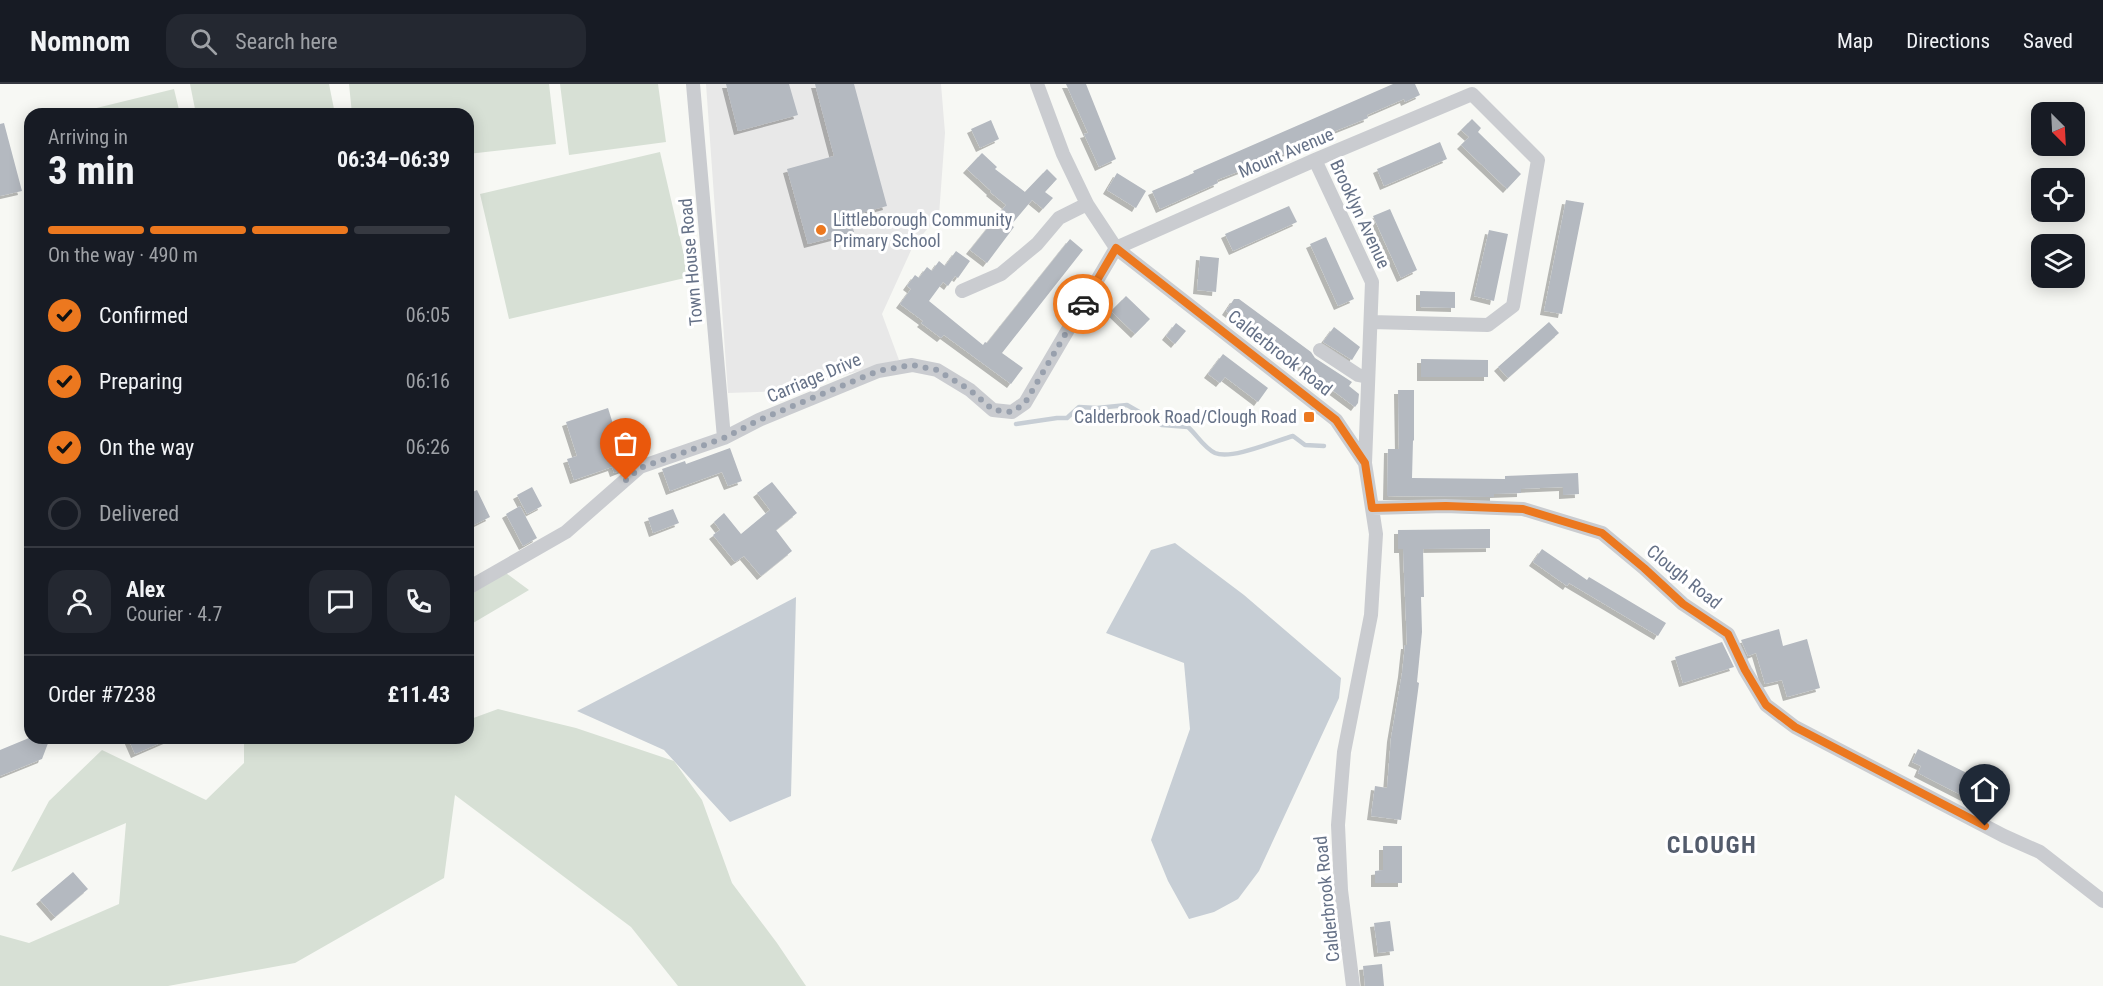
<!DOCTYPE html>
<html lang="en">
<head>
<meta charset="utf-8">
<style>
	:root { --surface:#171b24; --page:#242831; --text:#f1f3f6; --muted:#9ea1a6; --line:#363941; --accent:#ec781f }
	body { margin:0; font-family:"Roboto Condensed",sans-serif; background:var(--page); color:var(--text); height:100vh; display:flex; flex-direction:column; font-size:22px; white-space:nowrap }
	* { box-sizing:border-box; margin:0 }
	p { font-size:20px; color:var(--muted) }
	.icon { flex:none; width:33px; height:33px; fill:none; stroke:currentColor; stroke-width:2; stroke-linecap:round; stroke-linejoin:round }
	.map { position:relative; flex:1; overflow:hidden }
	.side { position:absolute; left:24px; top:24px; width:450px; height:636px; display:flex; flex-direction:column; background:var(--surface); border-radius:18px; box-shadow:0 3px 15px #0003 }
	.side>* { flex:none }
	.needle { width:39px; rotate:156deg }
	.buttons { position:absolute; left:2031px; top:18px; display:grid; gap:12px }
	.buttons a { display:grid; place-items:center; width:54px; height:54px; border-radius:12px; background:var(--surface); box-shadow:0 3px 15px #0003; font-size:30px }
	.pin { position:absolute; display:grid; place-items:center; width:51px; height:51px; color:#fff; margin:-62px -26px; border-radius:50% 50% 50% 0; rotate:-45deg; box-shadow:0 0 6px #0007 }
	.pin .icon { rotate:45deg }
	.courier { position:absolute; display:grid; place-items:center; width:60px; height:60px; margin:-30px; border:4px solid #ec781f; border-radius:50%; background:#fff; color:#222; box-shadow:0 2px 8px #0007 }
	.head em { font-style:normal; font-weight:700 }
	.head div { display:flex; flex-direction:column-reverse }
	.head { display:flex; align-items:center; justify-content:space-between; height:102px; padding:0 24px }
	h1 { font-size:39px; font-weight:700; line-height:45px }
	.bar { display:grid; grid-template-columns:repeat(4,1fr); gap:9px 6px; align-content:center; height:72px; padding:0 24px }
	.bar i { height:8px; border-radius:4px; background:var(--line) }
	.bar .active { background:var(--accent) }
	.bar p { grid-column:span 4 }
	.line { display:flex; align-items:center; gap:15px; padding:0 24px; border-top:2px solid var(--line) }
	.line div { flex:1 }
	.round { display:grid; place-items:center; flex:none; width:63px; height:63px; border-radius:18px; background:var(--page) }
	ol { padding:0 24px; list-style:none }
	li { display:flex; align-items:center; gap:18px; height:66px }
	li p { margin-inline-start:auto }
	li .icon { padding:6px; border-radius:50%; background:var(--accent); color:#111; stroke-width:4 }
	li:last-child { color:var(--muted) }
	li i { width:33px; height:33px; border:3px solid var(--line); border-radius:50% }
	header { display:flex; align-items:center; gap:36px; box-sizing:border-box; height:84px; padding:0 30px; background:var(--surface); border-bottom:2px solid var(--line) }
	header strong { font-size:28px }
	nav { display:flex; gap:33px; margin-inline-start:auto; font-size:21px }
	.search { width:420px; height:54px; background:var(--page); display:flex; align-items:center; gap:15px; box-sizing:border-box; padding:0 21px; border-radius:18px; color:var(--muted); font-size:22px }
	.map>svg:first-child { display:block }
	.built { fill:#e8e8e8 }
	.green { fill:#d7e0d5 }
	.water { fill:#c7ced5 }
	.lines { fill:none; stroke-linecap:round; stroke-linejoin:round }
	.stream { stroke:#c7ced5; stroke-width:4.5 }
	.building { fill:#b4b9c0; filter:url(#shadow) }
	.street { stroke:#caccd0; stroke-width:14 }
	.done { stroke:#98a0ad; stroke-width:6; stroke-dasharray:0 10.8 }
	.route { stroke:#ec781f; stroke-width:8 }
	.poi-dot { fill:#ec781f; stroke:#fff; stroke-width:2 }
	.labels { text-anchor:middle; stroke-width:6; stroke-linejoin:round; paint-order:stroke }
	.street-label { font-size:18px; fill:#657187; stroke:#fff }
	.poi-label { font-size:18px; fill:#657187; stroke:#fff; text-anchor:start }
	.district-label { font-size:24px; font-weight:bold; letter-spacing:1.5px; fill:#535c6c; stroke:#fff }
</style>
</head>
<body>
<header>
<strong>Nomnom</strong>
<div class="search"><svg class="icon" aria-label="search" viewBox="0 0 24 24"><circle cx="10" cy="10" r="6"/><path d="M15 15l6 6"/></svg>Search here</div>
<nav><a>Map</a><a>Directions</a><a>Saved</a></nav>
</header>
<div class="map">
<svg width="2103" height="902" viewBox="0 0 2103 902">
	<defs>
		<filter id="shadow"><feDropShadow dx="-4" dy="4" stdDeviation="0" flood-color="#0004"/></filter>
	</defs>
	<rect width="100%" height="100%" fill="#f7f8f4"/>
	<path class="built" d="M706 0H941L945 49 939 131 913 162 882 230 899 276 788 307 728 309Z"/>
	<path class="green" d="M190 0H329L335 30H196Z
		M349 0H549L556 60 468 70V30H352Z
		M560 0H658L666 58 569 71Z
		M174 5 180 30H72Z
		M660 68 689 193 509 235 480 110Z
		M499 484 529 506 468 542V498Z
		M498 625 576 644 674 677 702 716 732 799 777 859 806 902H678L631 843 455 711 444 794 295 879 168 902H0V851L29 859 119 820 126 739 11 788 49 717 102 666 206 716 244 679V654H468V636Z"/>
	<path class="water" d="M1175 459 1244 511 1341 594 1339 614 1259 787 1238 815 1214 828 1189 835 1168 797 1151 756 1190 645 1184 579 1106 549 1151 466Z
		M796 513 791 712 730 738 664 666 577 627Z"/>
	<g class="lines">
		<path class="stream" d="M1016 340 1057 334H1067L1079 323 1097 324 1127 321 1162 341 1188 343C1197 351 1204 364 1215 369 1232 376 1275 357 1293 352L1305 361 1324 362"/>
	</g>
	<path class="building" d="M726 0H789L798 31 738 47Z
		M815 0H854L887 122 850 132 854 148 808 160 787 85 834 72Z
		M1066 0H1086L1116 75 1099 83 1084 50 1088 49Z
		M1393 0H1415L1420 11 1405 18 1404 15 1367 31 1368 34 1290 65 1291 67 1217 96 1218 99 1160 125 1152 107 1194 89 1193 87Z
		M1472 35 1481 44 1478 48 1521 90 1507 105 1461 61 1469 53 1461 46Z
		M991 36 999 55 980 64 971 45Z
		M4 39 22 107 0 112V40Z
		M1440 58 1447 75 1384 102 1377 85Z
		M982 69 997 83 995 85 1025 108 1047 85 1057 95 1045 108 1053 114 1043 125 1032 116 1011 141 1014 143 987 179 970 166 1006 121 990 108 991 107 967 85Z
		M1117 89 1146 107 1136 124 1107 106Z
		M1566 116 1584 119 1562 230 1544 227Z
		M1289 122 1297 138 1233 167 1225 150Z
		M1390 125 1417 186 1401 194 1373 132Z
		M1489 146 1508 150 1494 217 1474 212Z
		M1326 153 1354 215 1338 222 1310 160Z
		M1070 155 1083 166 1002 269 1023 284 1011 300 944 251 941 254 921 239 923 237 900 220 911 205 907 202 915 191 919 194 927 183 932 187 939 177 945 182 956 167 970 177 958 194 955 192 948 202 943 198 929 217 983 261 985 258 987 259Z
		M1200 172 1219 174 1216 208 1197 206Z
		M1420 207 1455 208V224L1420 223Z
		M1126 212 1150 235 1135 250 1111 227Z
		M1234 215H1239L1311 268 1315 274 1352 298 1349 302 1359 310 1358 319 1355 323 1226 227Z
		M1549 238 1559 249 1508 294 1498 283Z
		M1176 239 1186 247 1175 260 1166 252Z
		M1334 243 1360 263 1352 276 1323 258Z
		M1223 270 1268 304 1258 318 1225 293 1220 299 1208 290Z
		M1421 275 1488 276V293H1421Z
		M1398 306H1414V357L1413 356 1412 394 1505 395V392L1578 389 1579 410 1563 411V403L1521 405V409L1494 410V413L1387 412 1388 365H1399Z
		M608 324 618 356 627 355 634 376 624 385 614 389 612 383 574 396 567 375 577 372 566 338Z
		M730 364 742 397 728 402 722 388 670 407 662 385 685 377 686 380Z
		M772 398 797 429 776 446 792 467 761 492 744 472 735 478 713 451 720 446 714 438 724 429 741 450 770 426 757 409Z
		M532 403 542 422 527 430 517 411Z
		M477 406 490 433 468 444V410Z
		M520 422 537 454 523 462 506 430Z
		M673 425 679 439 653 449 648 434Z
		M1490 445V464L1423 465 1424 513H1421L1422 548 1417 598 1419 599 1401 736 1371 732 1375 702 1387 704 1391 654 1402 589 1405 561H1407L1403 465H1398V446Z
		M1542 465 1587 496 1589 493 1666 539 1658 552 1569 499 1567 502 1533 478Z
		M1779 545 1783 562 1807 555 1820 604 1787 613 1782 596 1765 600 1756 569 1748 572 1741 556Z
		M1722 558 1734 583 1683 599 1675 573Z
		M29 654H50L42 675 0 692V666Z
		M128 654H172L135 670Z
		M1918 665 1977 694 1967 714 1918 689 1921 682 1912 678Z
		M1383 762H1402V799H1375V787L1383 786Z
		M73 788 88 805 55 833 40 816Z
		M1390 837 1394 867 1378 869 1374 839Z
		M1382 880 1384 902H1365L1363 882Z"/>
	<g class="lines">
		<path class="street" d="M693 0 724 354
			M1037 0 1063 70 1087 120 1116 164 1336 336 1365 379 1376 450 1371 531 1344 668 1338 741 1341 806 1353 902
			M1315 76 1372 198 1365 379
			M1116 164 1315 76 1472 10
			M962 207 1001 190 1037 160 1059 134 1087 120
			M1371 238 1488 241 1513 222 1538 76 1472 10
			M1320 266 1358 291 1368 293
			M1372 424 1445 422 1523 425 1602 449 1644 484 1683 520 1728 550 1745 586 1766 621 1795 643 2004 752 2040 768 2103 817
			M468 504 566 448 640 383 724 354 759 336 878 287 912 281 937 286 970 306 993 326 1012 328 1025 319 1116 164"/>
	</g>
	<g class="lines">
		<path class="done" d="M626 396 640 384 724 354 759 336 878 287 912 281 937 286 970 306 993 326 1012 328 1025 319 1083 220"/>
		<path class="route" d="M1083 220 1116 164 1336 336 1365 379 1372 424 1446 422 1523 425 1602 449 1644 484 1683 520 1728 550 1745 586 1766 621 1795 643 1985 742"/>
	</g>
	<g class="poi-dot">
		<circle cx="821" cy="146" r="6"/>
		<rect x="1303" y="327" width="12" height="12" rx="3"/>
	</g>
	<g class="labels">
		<g class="street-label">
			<text transform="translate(1286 69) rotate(-23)" y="6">Mount Avenue</text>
			<text transform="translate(1360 130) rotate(65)" y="6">Brooklyn Avenue</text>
			<text transform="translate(691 178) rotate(-95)" y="6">Town House Road</text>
			<text transform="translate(1280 269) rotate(38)" y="6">Calderbrook Road</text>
			<text transform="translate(814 294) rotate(-23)" y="6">Carriage Drive</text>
			<text transform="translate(1684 493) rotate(39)" y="6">Clough Road</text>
			<text transform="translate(1327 815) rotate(-96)" y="6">Calderbrook Road</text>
		</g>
		<g class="poi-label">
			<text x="833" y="142">Littleborough Community<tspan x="833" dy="21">Primary School</tspan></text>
			<text x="1297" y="339" text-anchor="end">Calderbrook Road/Clough Road</text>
		</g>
		<g class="district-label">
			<text x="1712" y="769">CLOUGH</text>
		</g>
	</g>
</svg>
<div class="buttons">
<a><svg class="needle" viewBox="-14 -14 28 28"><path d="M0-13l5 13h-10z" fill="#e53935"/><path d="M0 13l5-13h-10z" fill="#9ea1a6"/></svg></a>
<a><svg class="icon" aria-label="locate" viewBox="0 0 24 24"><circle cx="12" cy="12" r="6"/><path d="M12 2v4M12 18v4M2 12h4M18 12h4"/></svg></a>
<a><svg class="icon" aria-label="layers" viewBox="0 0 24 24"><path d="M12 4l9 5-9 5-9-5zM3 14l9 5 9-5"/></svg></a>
</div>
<div class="pin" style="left:626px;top:396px;background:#ea580c"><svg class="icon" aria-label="bag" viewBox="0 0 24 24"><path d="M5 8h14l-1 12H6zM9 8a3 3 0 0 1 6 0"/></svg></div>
<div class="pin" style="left:1985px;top:742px;background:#1f2937"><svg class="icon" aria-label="home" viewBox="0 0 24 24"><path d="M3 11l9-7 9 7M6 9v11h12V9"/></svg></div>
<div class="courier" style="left:1083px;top:220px"><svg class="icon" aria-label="car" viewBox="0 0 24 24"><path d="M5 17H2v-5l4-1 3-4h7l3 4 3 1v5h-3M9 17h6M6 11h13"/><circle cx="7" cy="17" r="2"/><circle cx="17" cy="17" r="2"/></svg></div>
<section class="side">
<div class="head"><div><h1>3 min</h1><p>Arriving in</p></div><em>06:34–06:39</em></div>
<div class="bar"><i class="active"></i><i class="active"></i><i class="active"></i><i></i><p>On the way · 490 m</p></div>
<ol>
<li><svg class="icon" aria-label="check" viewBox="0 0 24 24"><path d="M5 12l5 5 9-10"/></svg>Confirmed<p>06:05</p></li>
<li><svg class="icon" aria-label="check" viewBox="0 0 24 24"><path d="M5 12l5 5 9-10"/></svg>Preparing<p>06:16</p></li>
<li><svg class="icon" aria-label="check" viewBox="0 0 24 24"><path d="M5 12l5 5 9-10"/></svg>On the way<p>06:26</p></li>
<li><i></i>Delivered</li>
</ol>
<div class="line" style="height:108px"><a class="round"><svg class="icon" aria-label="person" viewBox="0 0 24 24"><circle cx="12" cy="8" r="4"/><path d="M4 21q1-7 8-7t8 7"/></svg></a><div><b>Alex</b><p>Courier · 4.7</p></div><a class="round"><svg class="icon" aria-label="chat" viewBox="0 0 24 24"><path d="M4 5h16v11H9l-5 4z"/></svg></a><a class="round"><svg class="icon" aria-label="phone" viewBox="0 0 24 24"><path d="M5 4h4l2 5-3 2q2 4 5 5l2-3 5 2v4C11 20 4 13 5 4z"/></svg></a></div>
<div class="line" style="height:78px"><div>Order #7238</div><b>£11.43</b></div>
</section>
</div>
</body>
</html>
